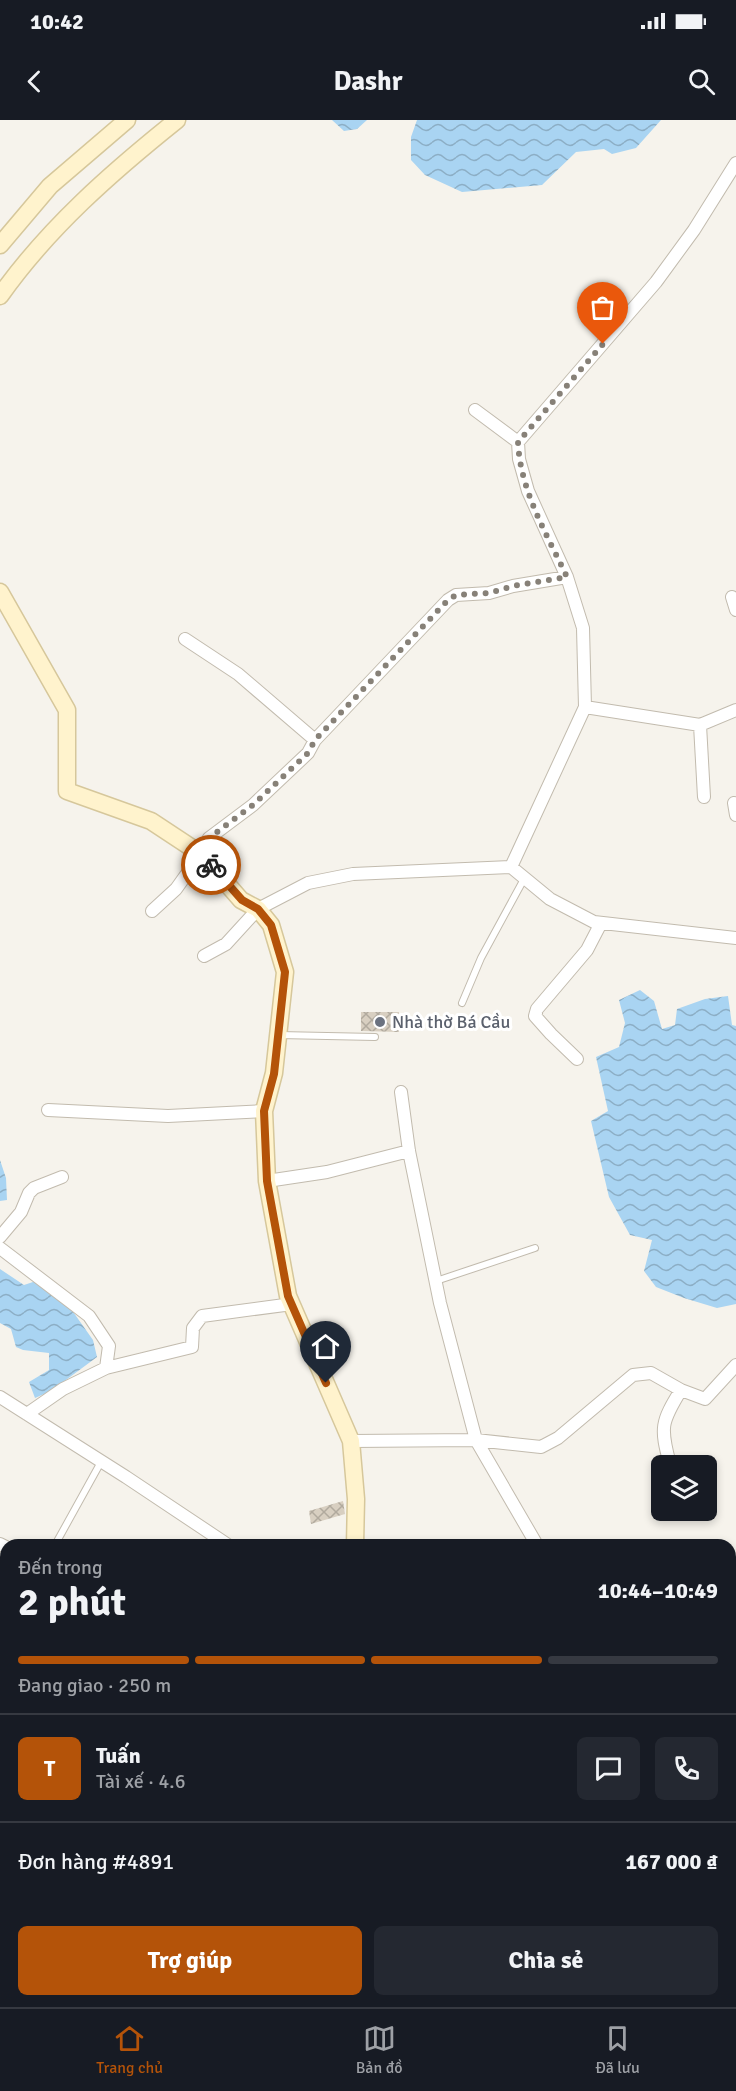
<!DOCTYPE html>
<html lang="vi">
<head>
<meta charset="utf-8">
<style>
	:root { --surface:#171b24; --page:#242831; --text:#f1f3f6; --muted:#9ea1a6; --line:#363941; --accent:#b45309 }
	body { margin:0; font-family:Signika,sans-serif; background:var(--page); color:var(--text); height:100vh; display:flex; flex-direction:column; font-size:22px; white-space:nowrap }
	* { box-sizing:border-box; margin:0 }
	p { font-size:20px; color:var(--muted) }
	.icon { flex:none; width:33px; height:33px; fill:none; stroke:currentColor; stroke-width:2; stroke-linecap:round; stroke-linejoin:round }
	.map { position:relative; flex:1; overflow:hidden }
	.panel { position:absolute; left:0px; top:1419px; width:736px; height:468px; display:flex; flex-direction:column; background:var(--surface); border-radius:18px 18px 0 0; box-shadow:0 3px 9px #0003 }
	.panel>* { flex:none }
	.fabs { position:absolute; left:651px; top:1335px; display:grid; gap:12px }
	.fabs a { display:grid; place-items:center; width:66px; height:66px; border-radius:9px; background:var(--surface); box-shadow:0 3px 9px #0003; font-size:30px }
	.pin { position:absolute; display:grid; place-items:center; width:51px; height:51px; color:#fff; margin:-62px -26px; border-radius:50% 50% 50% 0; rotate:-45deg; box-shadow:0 0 6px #0007 }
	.pin .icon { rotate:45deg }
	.courier { position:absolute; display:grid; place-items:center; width:60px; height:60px; margin:-30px; border:4px solid #b45309; border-radius:50%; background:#fff; color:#222; box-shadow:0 2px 8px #0007 }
	.head em { font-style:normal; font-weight:700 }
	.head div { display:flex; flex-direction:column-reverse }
	.head { display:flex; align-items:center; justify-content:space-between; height:102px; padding:0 18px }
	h1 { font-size:39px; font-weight:700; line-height:45px }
	.bar { display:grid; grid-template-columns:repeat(4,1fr); gap:9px 6px; align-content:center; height:72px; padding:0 18px }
	.bar i { height:8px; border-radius:4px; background:var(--line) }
	.bar .current { background:var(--accent) }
	.bar p { grid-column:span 4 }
	.line { display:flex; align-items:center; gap:15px; padding:0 18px; border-top:2px solid var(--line) }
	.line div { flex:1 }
	.round { display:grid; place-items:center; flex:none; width:63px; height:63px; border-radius:9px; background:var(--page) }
	.action { display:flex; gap:12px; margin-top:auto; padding:12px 18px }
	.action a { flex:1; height:69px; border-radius:9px; background:var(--accent); color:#fff; font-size:24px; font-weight:700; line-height:69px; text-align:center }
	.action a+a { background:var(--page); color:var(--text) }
	.status { display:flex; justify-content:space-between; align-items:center; height:42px; padding:0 30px; background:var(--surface); direction:ltr }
	.status svg { height:16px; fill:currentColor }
	header { display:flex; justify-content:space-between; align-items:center; height:78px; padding:0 18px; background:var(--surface); font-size:27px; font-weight:700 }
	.tabs { display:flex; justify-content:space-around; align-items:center; height:84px; border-top:2px solid var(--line); background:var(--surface); font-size:16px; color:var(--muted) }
	.tabs a { display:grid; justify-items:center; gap:3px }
	.tabs .current { color:var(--accent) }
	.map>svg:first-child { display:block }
	.water { fill:url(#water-waves) }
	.building { fill:url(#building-cross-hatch) }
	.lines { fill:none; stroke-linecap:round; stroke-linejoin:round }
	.lane-casing { stroke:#c2bbae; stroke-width:8 }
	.street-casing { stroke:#c2bbae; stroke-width:14 }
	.secondary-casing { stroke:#d6c79b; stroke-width:19 }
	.lane { stroke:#fff; stroke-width:6 }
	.street { stroke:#fff; stroke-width:12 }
	.secondary { stroke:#fff3cd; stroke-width:16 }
	.done { stroke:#878178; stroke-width:6; stroke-dasharray:0 10.8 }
	.route { stroke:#b45309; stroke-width:8 }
	.worship-dot { fill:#6b7280; stroke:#fff; stroke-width:2 }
	.labels { text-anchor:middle; stroke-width:6; stroke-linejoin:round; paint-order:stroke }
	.worship-label { font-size:18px; fill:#5b616d; stroke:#fff; text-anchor:start }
</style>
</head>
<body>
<div class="status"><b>10:42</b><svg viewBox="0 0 49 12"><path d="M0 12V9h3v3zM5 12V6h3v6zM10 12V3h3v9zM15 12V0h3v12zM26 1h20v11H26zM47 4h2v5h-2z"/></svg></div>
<header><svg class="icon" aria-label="back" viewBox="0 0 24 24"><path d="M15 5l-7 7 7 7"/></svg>Dashr<svg class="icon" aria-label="search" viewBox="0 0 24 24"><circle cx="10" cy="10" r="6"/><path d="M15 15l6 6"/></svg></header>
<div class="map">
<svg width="736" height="1887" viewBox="0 0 736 1887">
	<defs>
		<pattern id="water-waves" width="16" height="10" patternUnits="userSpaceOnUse" patternTransform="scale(1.5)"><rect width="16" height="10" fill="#a9d4f2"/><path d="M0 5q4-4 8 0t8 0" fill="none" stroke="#8caec5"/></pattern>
		<pattern id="building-cross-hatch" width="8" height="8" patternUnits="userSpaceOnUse" patternTransform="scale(1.5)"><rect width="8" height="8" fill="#d8cfc1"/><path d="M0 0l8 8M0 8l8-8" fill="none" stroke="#b1aa9e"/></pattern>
	</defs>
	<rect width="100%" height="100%" fill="#f6f3ec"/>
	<path class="water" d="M332 0H367L357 9 344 11Z
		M417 0H661L636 28 612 34 604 29 576 32 542 65 462 72 425 55 411 40V17Z
		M640 870 654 881 662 909 675 905 677 889 705 879 728 876 732 905 736 906V1184L717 1188 684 1178 656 1167 644 1151 652 1120 630 1115 609 1077 591 1001 608 991 596 937 619 927 625 903 619 880Z
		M0 1040 6 1058 7 1080 0 1081Z
		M0 1149 24 1165 36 1161 64 1179 93 1220 97 1237 51 1271 35 1278 29 1262 49 1250V1233L23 1230 16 1227 11 1209 0 1203Z"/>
	<path class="building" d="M361 892H399V912L361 911Z
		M343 1381 345 1394 311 1404 309 1391Z"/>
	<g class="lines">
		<defs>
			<path id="lane" d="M462 883 481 838 524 759
				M279 915 375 917
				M436 1161 535 1128
				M55 1425 101 1342
				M0 1523 6 1512
				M61 1881 70 1887"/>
			<path id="street" d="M475 290 518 322
				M732 477 736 490
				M185 519 238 554 315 620
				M585 587 700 605 736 590
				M700 605 704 677
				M734 683 736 695
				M511 747 585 587 583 508 567 457 528 371 519 339 518 322 656 162 694 110 736 43
				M152 791 176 769 201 734 209 718 253 685 308 633 315 620 448 480 456 475 489 473 513 466 567 457
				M204 836 226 824 258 789 308 763 353 754 511 747 550 779 594 802 736 818
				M577 939 551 914 535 896 537 889 587 830 601 803
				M401 972 409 1031 440 1183 476 1320 537 1425
				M48 990 168 996 264 991
				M267 1061 327 1052 409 1031
				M0 1117 21 1092 29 1073 34 1068 62 1057
				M0 1128 89 1196 109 1226 106 1248 63 1269 27 1294
				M106 1248 192 1227 193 1208 202 1196 292 1184
				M0 1277 126 1357 228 1425
				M351 1321 476 1320 541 1327 558 1318 633 1255 651 1253 681 1270 705 1279 736 1245
				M670 1344C660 1308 661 1302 681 1270
				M0 1424 6 1427
				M730 1514 736 1516"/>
			<path id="secondary" d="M0 125 50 66 127 0
				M0 176C48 108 112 52 177 0
				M0 472 67 590V671L151 701 201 734 241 780 258 789 271 805 285 852 274 953 264 991 267 1061 288 1176 351 1321 356 1379 355 1425
				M15 1887 19 1881"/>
		</defs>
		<use href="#lane" class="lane-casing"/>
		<use href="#street" class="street-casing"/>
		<use href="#secondary" class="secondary-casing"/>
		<use href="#lane" class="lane"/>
		<use href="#street" class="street"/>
		<use href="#secondary" class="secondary"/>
	</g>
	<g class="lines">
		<path class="done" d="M211 745 201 734 209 718 253 685 308 633 315 620 448 480 456 475 489 473 513 466 567 457C547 415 520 370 518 322L603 224"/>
		<path class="route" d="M211 745 242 780 258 789 271 805 285 852 274 954 264 991 267 1061 288 1176 326 1263"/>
	</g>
	<circle class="worship-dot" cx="380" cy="902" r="6"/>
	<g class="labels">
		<g class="worship-label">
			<text x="392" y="908">Nhà thờ Bá Cầu</text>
		</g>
	</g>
</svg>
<div class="fabs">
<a><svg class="icon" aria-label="layers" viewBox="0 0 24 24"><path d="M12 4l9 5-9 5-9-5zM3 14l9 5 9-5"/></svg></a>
</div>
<div class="pin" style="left:603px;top:224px;background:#ea580c"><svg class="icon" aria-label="bag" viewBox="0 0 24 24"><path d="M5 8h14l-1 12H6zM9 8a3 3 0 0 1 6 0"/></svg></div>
<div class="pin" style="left:326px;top:1263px;background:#1f2937"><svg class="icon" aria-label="home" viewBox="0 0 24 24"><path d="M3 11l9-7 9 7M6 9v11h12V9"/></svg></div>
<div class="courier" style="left:211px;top:745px"><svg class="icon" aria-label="bike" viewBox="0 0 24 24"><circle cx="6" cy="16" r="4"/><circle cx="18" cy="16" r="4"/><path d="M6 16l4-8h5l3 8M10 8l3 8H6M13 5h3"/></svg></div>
<section class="panel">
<div class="head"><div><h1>2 phút</h1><p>Đến trong</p></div><em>10:44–10:49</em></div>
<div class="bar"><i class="current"></i><i class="current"></i><i class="current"></i><i></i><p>Đang giao · 250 m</p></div>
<div class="line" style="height:108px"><b class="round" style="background:var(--accent);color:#fff">T</b><div><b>Tuấn</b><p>Tài xế · 4.6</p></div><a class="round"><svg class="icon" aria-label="chat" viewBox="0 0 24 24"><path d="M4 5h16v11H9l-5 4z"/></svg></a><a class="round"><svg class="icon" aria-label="phone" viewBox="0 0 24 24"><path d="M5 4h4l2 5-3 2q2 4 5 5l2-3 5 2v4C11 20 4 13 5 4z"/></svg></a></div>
<div class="line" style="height:78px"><div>Đơn hàng #4891</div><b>167 000 ₫</b></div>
<div class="action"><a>Trợ giúp</a><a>Chia sẻ</a></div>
</section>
</div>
<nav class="tabs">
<a class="current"><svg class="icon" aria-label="home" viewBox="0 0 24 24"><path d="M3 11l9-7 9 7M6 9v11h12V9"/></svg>Trang chủ</a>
<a><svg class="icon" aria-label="map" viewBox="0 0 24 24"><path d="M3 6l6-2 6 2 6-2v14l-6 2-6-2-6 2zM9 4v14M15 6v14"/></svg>Bản đồ</a>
<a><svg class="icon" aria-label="saved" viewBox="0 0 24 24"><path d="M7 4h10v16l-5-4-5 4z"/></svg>Đã lưu</a>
</nav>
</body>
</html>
